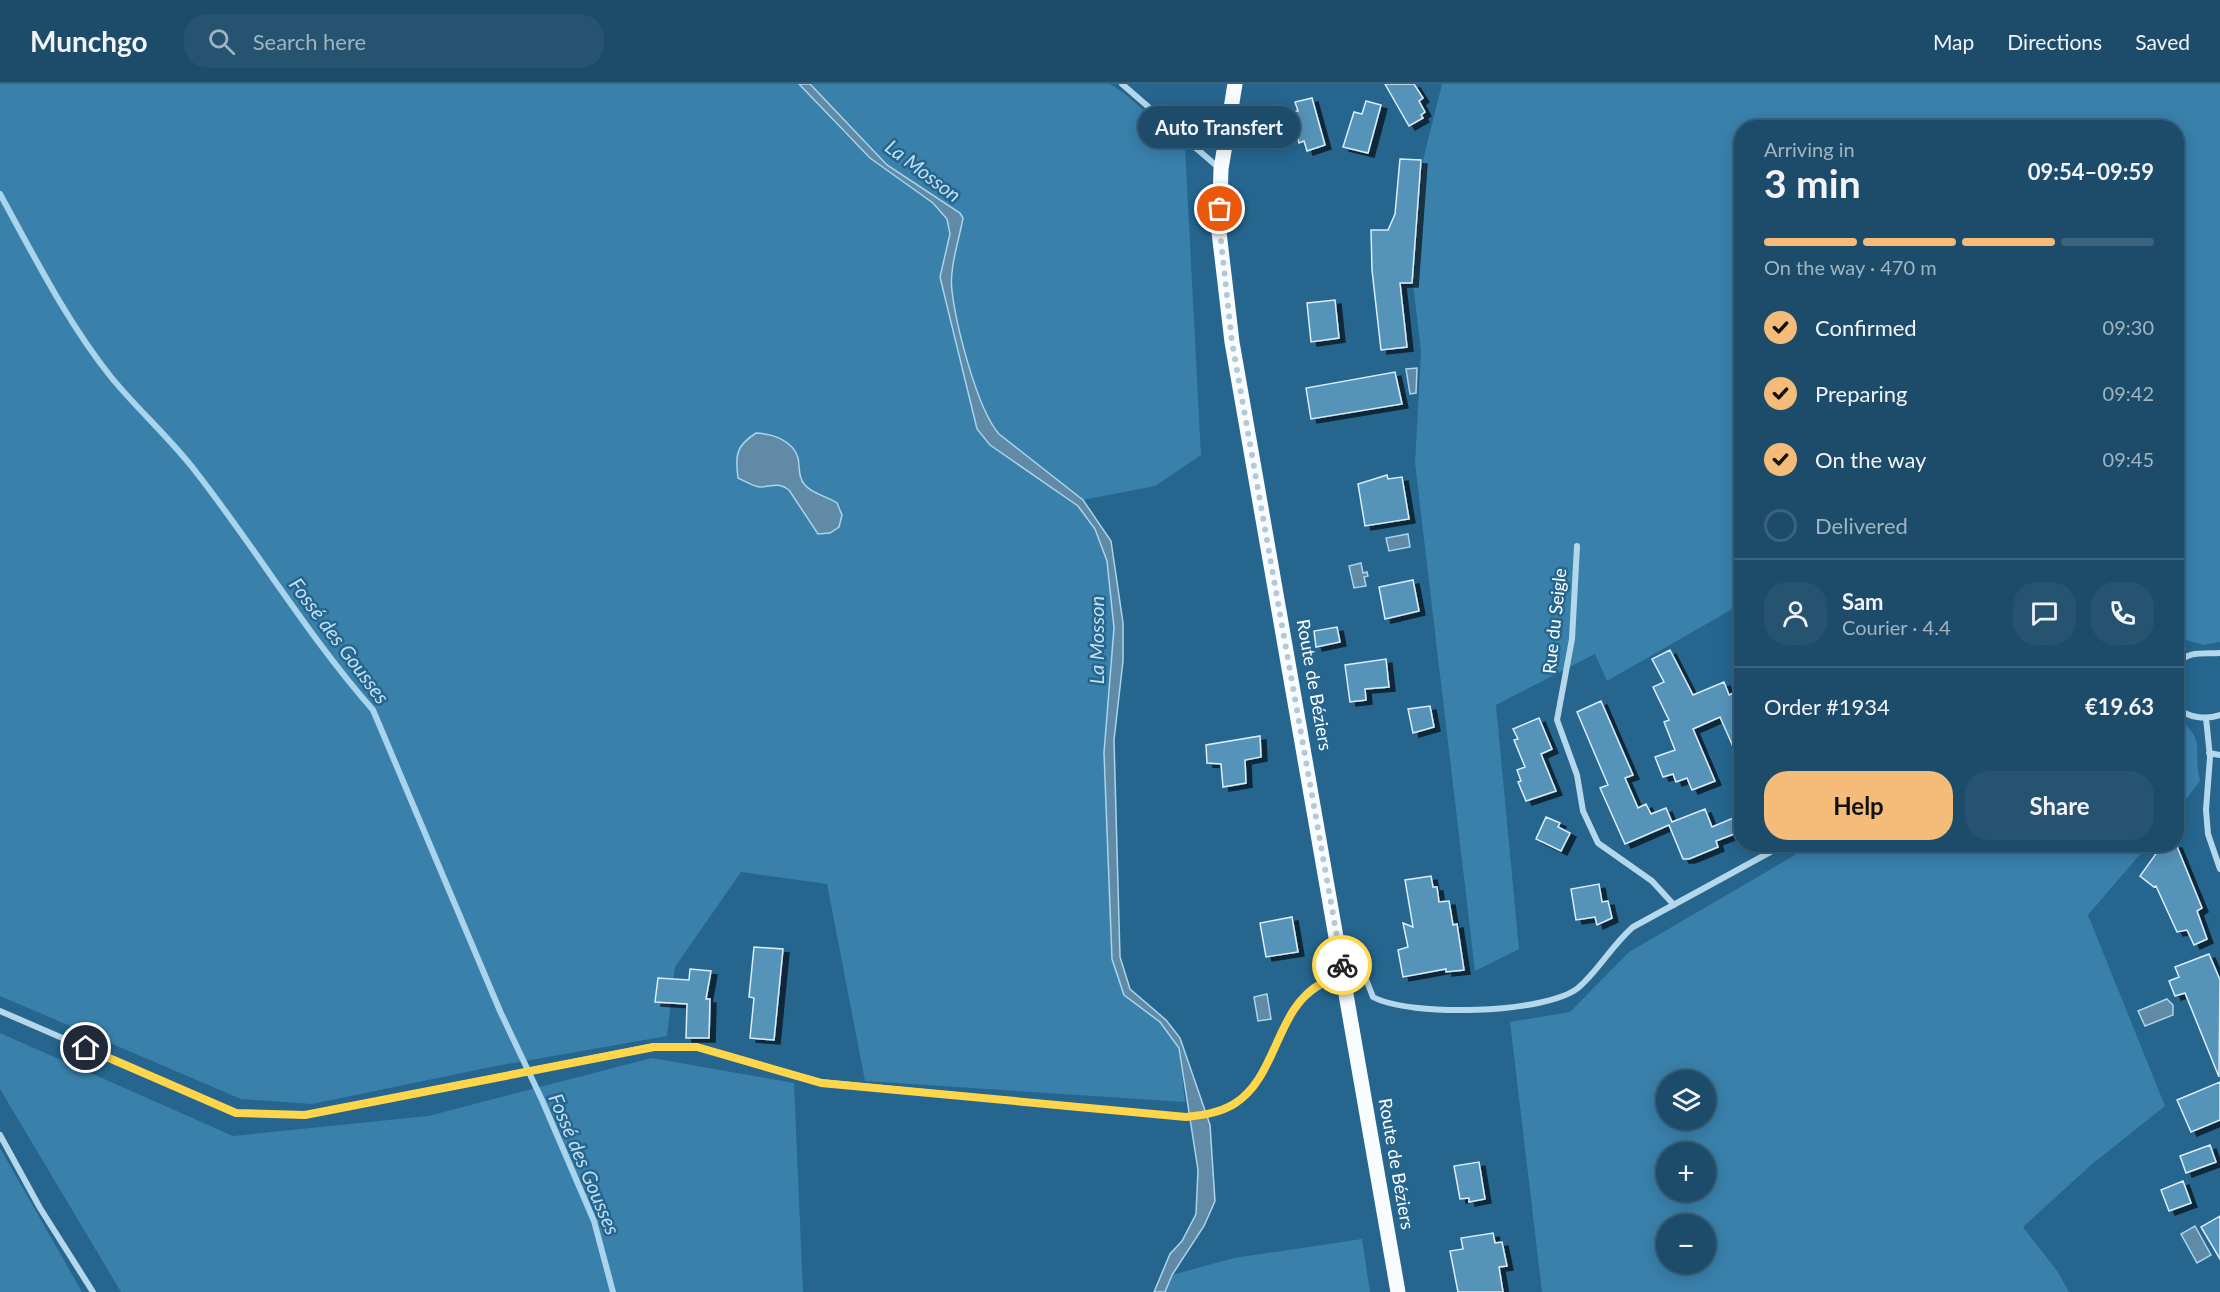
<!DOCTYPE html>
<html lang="en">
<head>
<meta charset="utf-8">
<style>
	:root { --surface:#1c4c6a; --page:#255370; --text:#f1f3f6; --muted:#a0b4c1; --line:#3a637e; --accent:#f5bc79 }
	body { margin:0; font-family:Lato,sans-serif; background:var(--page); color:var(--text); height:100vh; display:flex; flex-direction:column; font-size:22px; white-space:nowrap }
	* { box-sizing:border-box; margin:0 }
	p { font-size:20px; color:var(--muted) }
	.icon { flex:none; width:33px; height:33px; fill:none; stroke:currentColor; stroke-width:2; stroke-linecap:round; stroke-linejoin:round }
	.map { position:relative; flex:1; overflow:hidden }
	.panel { position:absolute; left:1734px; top:36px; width:450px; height:732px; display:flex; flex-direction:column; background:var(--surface); border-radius:24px; box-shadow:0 3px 15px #0003,0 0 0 2px var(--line) }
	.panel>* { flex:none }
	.fabs { position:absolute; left:1656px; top:986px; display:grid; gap:12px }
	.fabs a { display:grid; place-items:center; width:60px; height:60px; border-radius:50%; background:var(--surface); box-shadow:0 3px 15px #0003,0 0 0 2px var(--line); font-size:30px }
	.pin { position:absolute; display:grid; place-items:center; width:51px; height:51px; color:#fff; margin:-26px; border:3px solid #fff; border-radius:50%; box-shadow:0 2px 6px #0007 }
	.courier { position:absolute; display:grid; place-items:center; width:60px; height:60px; margin:-30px; border:4px solid #ffd54a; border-radius:50%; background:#fff; color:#222; box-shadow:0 2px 8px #0007 }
	.bubble { position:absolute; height:42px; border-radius:21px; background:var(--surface); box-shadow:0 3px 15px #0003,0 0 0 2px var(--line); font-size:20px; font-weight:700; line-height:42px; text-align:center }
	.summary em { font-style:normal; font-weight:700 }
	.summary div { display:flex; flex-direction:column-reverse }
	.summary { display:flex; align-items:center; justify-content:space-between; height:102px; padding:0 30px }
	h1 { font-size:39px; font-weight:700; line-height:45px }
	.bar { display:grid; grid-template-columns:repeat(4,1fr); gap:9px 6px; align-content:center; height:72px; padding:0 30px }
	.bar i { height:8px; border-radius:4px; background:var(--line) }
	.bar .active { background:var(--accent) }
	.bar p { grid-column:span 4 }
	.line { display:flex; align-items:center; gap:15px; padding:0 30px; border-top:2px solid var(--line) }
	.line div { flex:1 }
	.round { display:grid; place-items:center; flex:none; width:63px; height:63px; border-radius:24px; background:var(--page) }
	ol { padding:0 30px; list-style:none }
	li { display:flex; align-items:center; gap:18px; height:66px }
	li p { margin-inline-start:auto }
	li .icon { padding:6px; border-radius:50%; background:var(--accent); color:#111; stroke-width:4 }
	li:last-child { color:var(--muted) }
	li i { width:33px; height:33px; border:3px solid var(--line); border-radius:50% }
	.action { display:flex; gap:12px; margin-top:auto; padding:12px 30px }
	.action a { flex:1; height:69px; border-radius:24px; background:var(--accent); color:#111; font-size:24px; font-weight:700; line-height:69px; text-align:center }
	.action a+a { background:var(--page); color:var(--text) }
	header { display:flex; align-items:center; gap:36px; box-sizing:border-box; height:84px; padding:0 30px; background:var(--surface); border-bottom:2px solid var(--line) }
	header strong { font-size:28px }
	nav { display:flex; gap:33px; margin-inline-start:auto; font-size:21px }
	.search { width:420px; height:54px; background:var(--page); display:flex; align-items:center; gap:15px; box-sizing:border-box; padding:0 21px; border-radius:24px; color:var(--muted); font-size:22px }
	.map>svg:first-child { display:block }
	.green { fill:#3980ab; fill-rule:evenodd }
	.water { fill:#618aa6; stroke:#a9d4ec; stroke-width:1.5 }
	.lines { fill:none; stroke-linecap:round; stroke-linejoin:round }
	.stream { stroke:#a9d4ec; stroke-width:6 }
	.building { fill:#5593b8; stroke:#daedf8; stroke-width:1.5; filter:url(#shadow) }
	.street { stroke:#b5d7eb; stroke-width:6 }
	.primary { stroke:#f9fcff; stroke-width:15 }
	.done { stroke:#b3c9d7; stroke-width:6; stroke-dasharray:0 10.8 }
	.route { stroke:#ffd54a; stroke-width:8 }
	.labels { text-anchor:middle; stroke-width:5; stroke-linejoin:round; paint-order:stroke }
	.street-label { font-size:18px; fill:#fff; stroke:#25658e }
	.water-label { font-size:20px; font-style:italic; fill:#c1e0f2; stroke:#25658e }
</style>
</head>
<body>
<header>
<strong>Munchgo</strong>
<div class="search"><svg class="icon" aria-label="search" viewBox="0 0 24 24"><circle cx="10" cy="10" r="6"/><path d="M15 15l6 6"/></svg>Search here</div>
<nav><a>Map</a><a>Directions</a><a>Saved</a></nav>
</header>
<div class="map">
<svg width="2220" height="1208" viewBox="0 0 2220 1208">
	<defs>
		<filter id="shadow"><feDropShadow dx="6" dy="4" stdDeviation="0" flood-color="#0009"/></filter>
	</defs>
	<rect width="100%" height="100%" fill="#25658e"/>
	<path class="green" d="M0 0H799L850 55 933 119 947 135 950 150 940 193 977 345 990 361 1078 422 1095 445 1107 477 1114 544 1104 669 1112 875 1124 911 1160 938 1179 964 1185 1018 865 997 827 800 741 788 675 883 667 952 496 982 312 1020 241 1015 0 912Z
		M810 0H1110L1125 10 1185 63 1201 371 1155 402 1083 416 999 350C980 329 952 231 952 203 952 180 959 157 963 135L960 129 887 81Z
		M1442 0H2220V558L2203 561 2177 553 2176 44H1742L1741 520 1607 597 1595 570 1496 621 1519 865 1475 887 1415 379 1421 268 1413 200 1423 76Z
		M2177 632C2208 660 2192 662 2200 697L2177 727Z
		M1812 761H2148L2088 831 2165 1022 2091 1081 2023 1143 2058 1188 2069 1208H1542L1510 938 1570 928 1629 868ZM1666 996H1706V1035H1666ZM1666 1068H1706V1107H1666ZM1666 1140H1706V1179H1666Z
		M0 949 233 1052 428 1032 652 974 794 999 803 1208H121L0 1005Z
		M0 1064 82 1208H0Z
		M1362 1155 1370 1208H1165L1172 1191 1234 1174Z"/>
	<path class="water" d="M799 0H810L887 81 960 129 963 134C959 157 949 184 952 207 956 241 977 325 999 350L1083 416 1111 457 1123 539V577L1114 656 1120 873 1130 905 1166 936 1180 954 1210 1041 1215 1117 1204 1142 1172 1191 1165 1208H1154L1170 1170 1182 1157 1196 1130 1198 1086 1179 964 1160 938 1124 911 1112 875 1104 669 1114 544 1107 477 1095 445 1078 422 990 361 977 345 940 193 950 150 947 135 933 119 870 74Z
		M1417 284 1416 309 1410 310 1406 285Z
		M756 349C772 350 793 356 798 374 800 383 798 394 805 401 812 410 827 412 837 419L842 431 839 443 830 449 818 450 789 406C779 398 773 402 761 403 754 403 745 397 738 394 735 371 736 362 756 349Z
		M1408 450 1410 463 1389 467 1386 454Z
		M1361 479 1363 489 1367 488 1368 492 1364 493 1366 502 1354 504 1349 482Z
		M1267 910 1271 935 1258 937 1254 913Z
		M2167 915 2173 921V931L2145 942 2138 927Z
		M2195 1142 2211 1171 2197 1179 2181 1150Z"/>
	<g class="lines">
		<path class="stream" d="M0 110C34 172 67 238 111 293 138 326 170 354 196 388 257 466 307 551 373 626L500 927 542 1016 594 1137 613 1208"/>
	</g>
	<path class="building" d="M1385 0H1414L1423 14 1419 17 1425 28 1421 31 1423 34 1409 42Z
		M1312 14 1325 61 1307 67 1304 57 1299 59 1291 28 1298 27 1295 18Z
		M1366 17 1381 21 1368 69 1343 63 1354 28 1362 30Z
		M1400 75 1421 76 1412 199H1400L1407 263 1381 266 1372 186 1371 146H1388L1395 130Z
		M1335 216 1339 254 1311 258 1307 219Z
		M1395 288 1402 320 1311 335 1306 304Z
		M1387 391 1388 395 1402 393 1409 435 1365 442 1358 400Z
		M1413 496 1419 527 1385 535 1379 503Z
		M1337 543 1340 558 1316 563 1314 547Z
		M1670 566 1693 611 1724 598 1729 611 1738 607 1742 617V683L1720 633 1693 645 1715 697 1692 706 1687 694 1676 698 1673 690 1663 693 1655 673 1675 666 1664 638 1669 636 1653 603 1664 598 1652 575Z
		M1386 575 1389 603 1365 605 1366 616 1350 618 1345 581Z
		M1601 617 1633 691 1625 694 1638 724 1646 720 1651 730 1666 724 1672 738 1705 725 1712 743 1738 732 1742 747 1716 757 1718 763 1689 775H1683L1669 741 1625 760 1600 704 1608 701 1577 628Z
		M1430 622 1434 643 1413 649 1408 625Z
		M1539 634 1552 665 1541 670 1556 707 1526 717 1518 698 1521 697 1517 686 1525 683 1514 656 1518 655 1513 645Z
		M1260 652 1261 673 1245 676 1246 699 1223 703 1221 680 1207 679 1206 661Z
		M1546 733 1560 739 1558 743 1570 749 1561 767 1536 755Z
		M2163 760H2176L2202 824 2197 827 2207 855 2194 861 2187 846 2177 848 2156 802 2154 803 2140 792Z
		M1431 792 1433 803H1437L1439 818 1449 817 1453 841 1457 840 1464 886 1446 888V885L1403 893 1398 866 1408 863 1403 839 1413 843 1405 796Z
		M1599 800 1602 818 1608 817 1612 834 1597 841 1595 833 1576 836 1571 805Z
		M1292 833 1298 868 1266 873 1260 839Z
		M754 863 783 865 774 956 750 954 754 914 749 913Z
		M2209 870 2220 896 2219 993 2185 909 2175 912 2169 897 2179 893 2175 883Z
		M690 885 711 887 706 915H710L709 954H686L687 920 655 918 658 894 689 896Z
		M2220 998V1036L2191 1048 2177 1016Z
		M2210 1061 2216 1078 2186 1089 2180 1072Z
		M1479 1078 1485 1115 1469 1118V1114L1460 1115 1454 1082Z
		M2183 1097 2191 1119 2169 1127 2161 1106Z
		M2220 1132V1175L2201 1143Z
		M1493 1149 1495 1159 1502 1158 1507 1182 1499 1183 1503 1208H1458L1450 1167 1463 1165 1461 1154Z"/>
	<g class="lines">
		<path class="street" d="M1122 0 1219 84
			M1577 462 1572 555 1557 636 1577 691 1583 727 1598 759 1652 797 1674 821
			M2176 581C2188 566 2203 570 2220 569
			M2176 623C2188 634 2206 636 2220 631
			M2206 634 2210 673 2206 726 2208 750 2220 785
			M2209 669 2220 671
			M1342 874 1362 885 1373 913C1409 933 1545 930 1578 904 1599 886 1612 861 1633 843L1785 760
			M0 927 236 1029 305 1031 654 962 697 963 821 998 1186 1033C1203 1031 1220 1029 1235 1019 1286 987 1268 914 1343 892
			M0 1051 40 1124 93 1208"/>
		<path class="primary" d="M1235 0 1221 85 1219 148 1232 258 1398 1208"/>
	</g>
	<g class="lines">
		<path class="done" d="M1220 125V148L1232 258 1342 881"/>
		<path class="route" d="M86 964 236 1029 305 1031 654 963H697L821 999 1186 1033C1203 1031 1219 1029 1234 1020 1278 993 1275 924 1322 899 1328 895 1337 894 1344 892L1342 881"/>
	</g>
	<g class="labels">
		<g class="street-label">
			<text transform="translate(1555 537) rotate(-84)" y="6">Rue du Seigle</text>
			<text transform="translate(1314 601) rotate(80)" y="6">Route de Béziers</text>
			<text transform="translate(1396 1080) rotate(80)" y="6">Route de Béziers</text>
		</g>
		<g class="water-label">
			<text transform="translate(923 87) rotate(37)" y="7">La Mosson</text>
			<text transform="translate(1097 556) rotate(-90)" y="7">La Mosson</text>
			<text transform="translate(339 557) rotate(53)" y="7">Fossé des Gousses</text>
			<text transform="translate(584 1080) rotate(67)" y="7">Fossé des Gousses</text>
		</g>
	</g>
</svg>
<div class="fabs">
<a><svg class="icon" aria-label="layers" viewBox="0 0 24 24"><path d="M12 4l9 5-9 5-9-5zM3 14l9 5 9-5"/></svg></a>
<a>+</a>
<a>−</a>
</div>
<div class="pin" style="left:1220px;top:125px;background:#ea580c"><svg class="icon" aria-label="bag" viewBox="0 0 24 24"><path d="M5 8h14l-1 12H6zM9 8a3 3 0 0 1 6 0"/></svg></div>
<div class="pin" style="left:86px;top:964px;background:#1f2937"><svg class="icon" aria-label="home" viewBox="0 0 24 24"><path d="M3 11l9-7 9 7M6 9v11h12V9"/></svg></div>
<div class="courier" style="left:1342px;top:881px"><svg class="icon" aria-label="bike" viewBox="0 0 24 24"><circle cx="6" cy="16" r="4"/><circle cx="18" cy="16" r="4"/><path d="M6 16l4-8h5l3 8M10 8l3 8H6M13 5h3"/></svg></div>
<div class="bubble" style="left:1138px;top:22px;width:162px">Auto Transfert</div>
<section class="panel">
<div class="summary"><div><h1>3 min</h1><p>Arriving in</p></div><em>09:54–09:59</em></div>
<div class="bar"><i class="active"></i><i class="active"></i><i class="active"></i><i></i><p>On the way · 470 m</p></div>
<ol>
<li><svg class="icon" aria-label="check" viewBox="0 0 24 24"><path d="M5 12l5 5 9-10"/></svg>Confirmed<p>09:30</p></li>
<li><svg class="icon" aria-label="check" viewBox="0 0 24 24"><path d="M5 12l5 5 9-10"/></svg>Preparing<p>09:42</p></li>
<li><svg class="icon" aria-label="check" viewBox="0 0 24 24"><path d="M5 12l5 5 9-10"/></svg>On the way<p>09:45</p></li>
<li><i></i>Delivered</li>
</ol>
<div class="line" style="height:108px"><a class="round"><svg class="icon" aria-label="person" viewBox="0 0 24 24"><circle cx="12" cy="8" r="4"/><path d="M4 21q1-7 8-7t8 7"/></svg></a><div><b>Sam</b><p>Courier · 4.4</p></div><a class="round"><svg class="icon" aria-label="chat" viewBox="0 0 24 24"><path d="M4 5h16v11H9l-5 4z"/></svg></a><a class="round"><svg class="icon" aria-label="phone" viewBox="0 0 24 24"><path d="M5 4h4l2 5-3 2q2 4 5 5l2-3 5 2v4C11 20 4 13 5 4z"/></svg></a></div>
<div class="line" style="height:78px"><div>Order #1934</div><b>€19.63</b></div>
<div class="action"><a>Help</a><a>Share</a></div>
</section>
</div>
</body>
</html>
